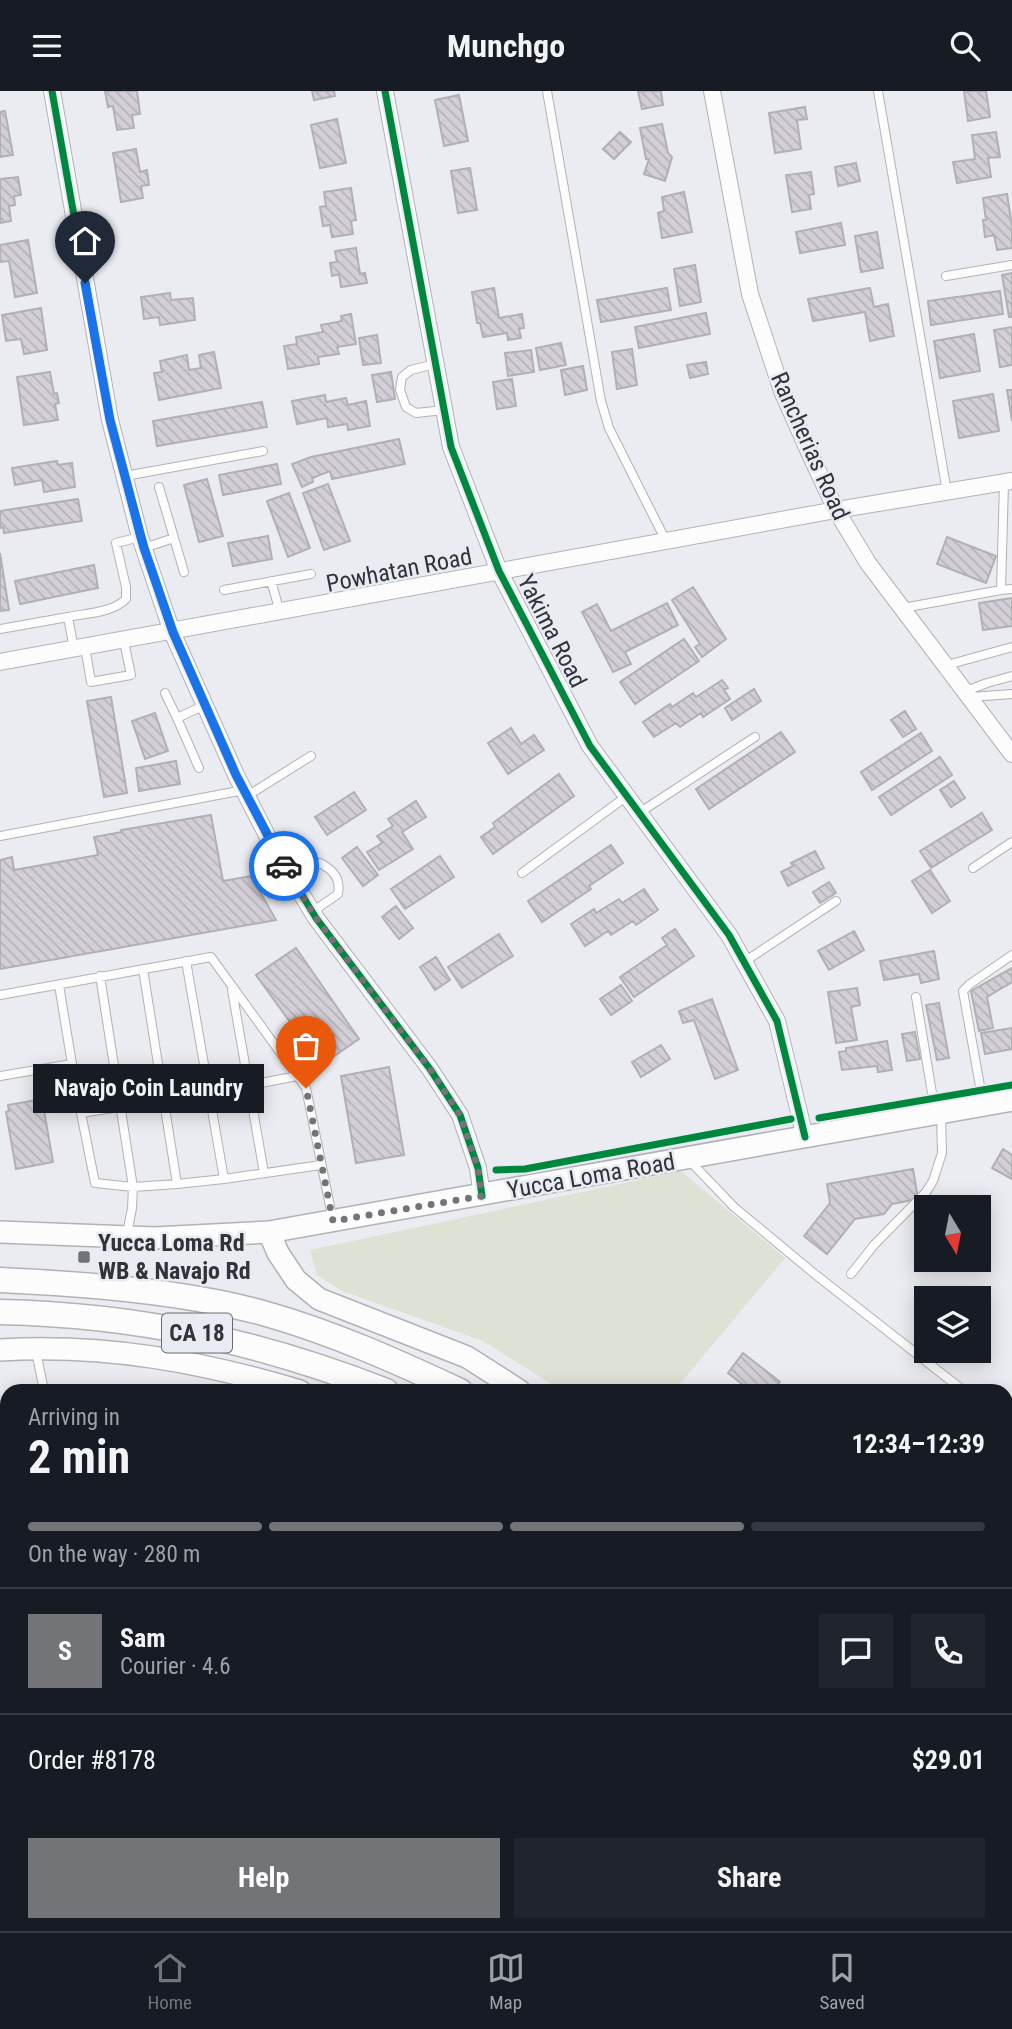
<!DOCTYPE html>
<html lang="en">
<head>
<meta charset="utf-8">
<style>
	:root { --surface:#171b24; --page:#20242c; --text:#f1f3f6; --muted:#9ea1a6; --line:#363941; --accent:#727477 }
	body { margin:0; font-family:"Roboto Condensed",sans-serif; background:var(--page); color:var(--text); height:100vh; display:flex; flex-direction:column; font-size:26px; white-space:nowrap }
	* { box-sizing:border-box; margin:0 }
	p { font-size:23px; color:var(--muted) }
	.icon { flex:none; width:38px; height:38px; fill:none; stroke:currentColor; stroke-width:2; stroke-linecap:round; stroke-linejoin:round }
	.map { position:relative; flex:1; overflow:hidden }
	.side { position:absolute; left:0px; top:1293px; width:1013px; height:548px; display:flex; flex-direction:column; background:var(--surface); border-radius:21px 21px 0 0; box-shadow:0 4px 18px #0003 }
	.side>* { flex:none }
	.needle { width:46px; rotate:170deg }
	.fabs { position:absolute; left:914px; top:1104px; display:grid; gap:14px }
	.fabs a { display:grid; place-items:center; width:77px; height:77px; border-radius:0px; background:var(--surface); box-shadow:0 4px 18px #0003; font-size:35px }
	.pin { position:absolute; display:grid; place-items:center; width:60px; height:60px; color:#fff; margin:-72px -30px; border-radius:50% 50% 50% 0; rotate:-45deg; box-shadow:0 0 7px #0007 }
	.pin .icon { rotate:45deg }
	.courier { position:absolute; display:grid; place-items:center; width:70px; height:70px; margin:-35px; border:5px solid #1a73e8; border-radius:50%; background:#fff; color:#222; box-shadow:0 2px 9px #0007 }
	.bubble { position:absolute; height:49px; border-radius:0px; background:var(--surface); box-shadow:0 4px 18px #0003; font-size:23px; font-weight:700; line-height:49px; text-align:center }
	.overview em { font-style:normal; font-weight:700 }
	.overview div { display:flex; flex-direction:column-reverse }
	.overview { display:flex; align-items:center; justify-content:space-between; height:119px; padding:0 28px }
	h1 { font-size:46px; font-weight:700; line-height:52px }
	.bar { display:grid; grid-template-columns:repeat(4,1fr); gap:10px 7px; align-content:center; height:84px; padding:0 28px }
	.bar i { height:9px; border-radius:5px; background:var(--line) }
	.bar .selected { background:var(--accent) }
	.bar p { grid-column:span 4 }
	.line { display:flex; align-items:center; gap:18px; padding:0 28px; border-top:2px solid var(--line) }
	.line div { flex:1 }
	.round { display:grid; place-items:center; flex:none; width:74px; height:74px; border-radius:0px; background:var(--page) }
	.cta { display:flex; gap:14px; margin-top:auto; padding:14px 28px }
	.cta a { flex:1; height:80px; border-radius:0px; background:var(--accent); color:#fff; font-size:28px; font-weight:700; line-height:80px; text-align:center }
	.cta a+a { background:var(--page); color:var(--text) }
	header { display:flex; justify-content:space-between; align-items:center; height:91px; padding:0 28px; background:var(--surface); font-size:32px; font-weight:700 }
	.dock { display:flex; justify-content:space-around; align-items:center; height:98px; border-top:2px solid var(--line); background:var(--surface); font-size:19px; color:var(--muted) }
	.dock a { display:grid; justify-items:center; gap:4px }
	.dock .selected { color:var(--accent) }
	.map>svg:first-child { display:block }
	.grass { fill:#dee2d4 }
	.building { fill:url(#building-back-hatch); stroke:#b1b0b3; stroke-width:2 }
	.lines { fill:none; stroke-linecap:round; stroke-linejoin:round }
	.lane-casing { stroke:#b1b2b6; stroke-width:10 }
	.street-casing { stroke:#b1b2b6; stroke-width:18 }
	.secondary-casing { stroke:#b1b2b6; stroke-width:24 }
	.primary-casing { stroke:#b1b2b6; stroke-width:27 }
	.lane { stroke:#fcfcfd; stroke-width:8 }
	.street { stroke:#fcfcfd; stroke-width:16 }
	.secondary { stroke:#fcfcfd; stroke-width:21 }
	.primary { stroke:#fcfcfd; stroke-width:24 }
	.cycleway-casing { stroke:#e8ebf4; stroke-width:11 }
	.cycleway { stroke:#00873e; stroke-width:7 }
	.done { stroke:#727477; stroke-width:7; stroke-dasharray:0 12.6 }
	.route { stroke:#1a73e8; stroke-width:9 }
	.poi-dot { fill:#727477; stroke:#e8ebf4; stroke-width:2.5 }
	.labels { text-anchor:middle; stroke-width:5; stroke-linejoin:round; paint-order:stroke }
	.shield { fill:#e8ebf4; stroke:#686a6f; stroke-width:2 }
	.shield-label { font-size:23px; font-weight:bold; fill:#313336 }
	.street-label { font-size:24px; fill:#313336; stroke:#e8ebf4 }
	.poi-label { font-size:24px; font-weight:bold; fill:#313336; stroke:#e8ebf4; text-anchor:start }
</style>
</head>
<body>
<header><svg class="icon" aria-label="menu" viewBox="0 0 24 24"><path d="M4 6h16M4 12h16M4 18h16"/></svg>Munchgo<svg class="icon" aria-label="search" viewBox="0 0 24 24"><circle cx="10" cy="10" r="6"/><path d="M15 15l6 6"/></svg></header>
<div class="map">
<svg width="1012" height="1840" viewBox="0 0 1012 1840">
	<defs>
		<pattern id="building-back-hatch" width="6" height="6" patternUnits="userSpaceOnUse" patternTransform="scale(1.75)"><rect width="6" height="6" fill="#d4cfd7"/><path d="M-1 5l2 2M0 0l6 6M5-1l2 2" fill="none" stroke="#b6b2b9"/></pattern>
	</defs>
	<rect width="100%" height="100%" fill="#ebecf1"/>
	<path class="grass" d="M681 1080 785 1167 674 1300H563L483 1250 342 1200 317 1184 310 1159Z"/>
	<path class="building" d="M105 0H137L140 23 132 24 134 37 117 39 113 15 108 16Z
		M312 0H334L335 5 314 9Z
		M638 0H661L663 14 642 18Z
		M964 0H986L990 26 968 30Z
		M459 4 468 50 444 55 435 9Z
		M805 16 807 28 797 29 801 58 775 62 769 22Z
		M5 20 13 64 0 66V21Z
		M337 28 346 72 320 77 311 34Z
		M662 33 668 62 672 66 665 90 644 83 649 68H646L640 37Z
		M620 41 631 51 614 68 603 58Z
		M996 41 1000 66 988 67 991 86 957 92 953 71 975 68 972 44Z
		M136 58 140 81 147 79 149 94 141 95 143 107 121 111 113 62Z
		M856 72 860 90 838 95 835 76Z
		M470 77 477 119 458 122 451 80Z
		M811 81 814 103 809 104 811 118 792 121 786 84Z
		M18 86 21 104 14 105 15 114 9 115 11 130 0 132V88Z
		M351 97 356 129 351 130 353 143 332 146 330 134 323 135 320 116 326 115 324 101Z
		M684 101 692 141 662 147 658 122 664 120 662 106Z
		M1007 103 1012 136V157L997 159 994 144 985 146 983 129H986L983 107Z
		M841 132 845 154 800 162 796 141Z
		M877 141 883 177 861 181 855 145Z
		M28 149 37 202 15 206 9 170 0 171V154Z
		M356 157 360 183 365 182 367 192 341 196 339 183 332 185 330 172 337 171 335 160Z
		M695 174 701 211 680 215 674 178Z
		M1012 182V226H1009L1002 184Z
		M494 197 499 227 522 223 524 237 519 238 521 247 508 249 507 242 483 246 480 232H477L472 201Z
		M667 197 671 219 601 231 597 209Z
		M870 197 874 216 888 213 894 245 870 250 865 221 813 230 808 208Z
		M1000 200 1003 223 931 234 928 210Z
		M170 202 171 209 193 207 195 229 160 234 159 226 144 228 141 206Z
		M41 217 47 259 24 263 21 248 6 250 2 224Z
		M706 222 710 243 639 257 635 236Z
		M351 223 356 253 337 256 339 263 318 266 319 273 288 278 284 255 297 253 296 246 323 241 321 234 342 230 341 225Z
		M1012 236V274L1000 276 994 239Z
		M974 243 980 280 940 287 934 250Z
		M377 244 381 272 363 274 359 247Z
		M561 252 566 274 540 279 536 257Z
		M632 258 637 294 617 298 612 261Z
		M531 259 534 281 508 285 505 262Z
		M214 261 221 297 159 309 154 282 162 281 160 270 187 264 189 279 201 277 199 264Z
		M706 271 708 283 690 287 687 274Z
		M583 275 587 299 565 304 561 279Z
		M50 281 54 303 57 302 59 312 55 313 58 329 24 334 17 286Z
		M391 281 395 308 377 311 372 284Z
		M512 288 516 315 497 318 493 291Z
		M1007 299H1012V330Z
		M993 303 999 340 959 347 953 310Z
		M325 304 326 311 346 307 348 314 366 310 370 335 348 339 347 333 328 336 327 327 297 333 292 310Z
		M262 311 267 336 157 355 153 330Z
		M399 348 405 373 332 388 330 380 312 387 313 391 302 396 292 373 311 366Z
		M57 370 58 374 72 372 75 396 44 401 42 389 15 394 12 377Z
		M277 373 281 393 223 404 219 384Z
		M207 388 223 445 199 451 184 394Z
		M328 393 350 450 324 459 303 402Z
		M289 402 310 457 288 466 267 410Z
		M78 408 82 430 4 442 3 436 0 437V420Z
		M268 445 272 468 233 475 228 452Z
		M947 446 996 465 986 492 937 473Z
		M0 462 9 519 0 520Z
		M94 474 98 497 20 513 15 490Z
		M693 496 726 548 702 566 695 556 700 553 672 509Z
		M1012 507V535L983 539 979 512Z
		M667 512 678 534 625 561 631 573 613 581 582 521 597 513 611 540Z
		M684 548 699 570 635 613 620 591Z
		M722 589 728 597 724 599 730 608 703 626 701 622 680 636 676 632 654 646 643 631 670 613 672 616 693 602 696 606Z
		M754 598 761 610 732 629 725 617Z
		M111 606 127 702 104 706 87 610Z
		M905 620 916 638 903 646 891 629Z
		M155 622 168 660 145 668 132 630Z
		M511 637 521 653 534 644 544 659 508 683 488 652Z
		M781 641 795 661 709 718 696 698Z
		M921 642 932 660 872 699 861 681Z
		M940 666 952 684 891 724 879 706Z
		M176 670 180 693 139 700 136 677Z
		M559 683 574 705 493 763 481 746 495 736 493 732Z
		M954 690 965 707 951 716 940 699Z
		M354 701 366 719 327 744 315 726Z
		M416 710 426 726 402 741 413 758 379 779 367 761 382 752 377 745 393 735 388 728Z
		M982 722 992 739 931 777 920 760Z
		M211 724 223 790 251 785 276 829 0 878V769L12 766 14 779 98 764 94 746 122 741 121 739Z
		M611 754 623 772 589 795 591 798 542 831 528 810Z
		M357 756 378 784 363 795 342 767Z
		M815 760 824 777 788 795 781 781 793 775 791 772Z
		M440 765 454 786 405 818 391 798Z
		M930 779 950 810 932 822 912 790Z
		M829 791 836 802 820 812 813 801Z
		M644 798 658 819 636 834 633 830 611 844 608 840 585 855 571 833 594 818 596 822 619 808 622 812Z
		M396 815 413 837 399 848 382 826Z
		M675 838 694 865 634 906 620 886 667 854 662 847Z
		M854 840 864 859 829 879 818 860Z
		M499 843 513 865 462 897 448 876Z
		M296 857 359 948 321 974 256 884Z
		M934 860 939 888 921 892 919 883 884 889 880 870Z
		M436 866 450 889 435 899 420 876Z
		M1012 877V891L987 906 993 937 979 940 971 900Z
		M621 894 632 910 611 924 600 908Z
		M857 897 860 914 851 916 857 949 836 952 828 901Z
		M712 908 738 979 715 988 694 929 683 932 679 920Z
		M939 912 949 967 937 969 926 914Z
		M1012 937V958L985 963 981 942Z
		M915 941 920 968 907 970 902 943Z
		M887 950 892 979 878 981 877 975 842 979 839 961 846 960V957Z
		M661 954 670 968 641 986 632 971Z
		M389 976 404 1064 356 1072 341 985Z
		M42 1008 53 1071 16 1078 6 1021 9 1020 8 1014Z
		M1003 1058 1012 1064V1088L992 1077Z
		M913 1078 918 1108 892 1113 884 1123 855 1128 827 1163 804 1145 830 1112 827 1093Z
		M743 1262 780 1291 773 1300H751L728 1282Z
		M378 1834H441L437 1840H388Z
		M942 1834H981L988 1840H949Z"/>
	<g class="lines">
		<defs>
			<path id="lane" d="M547 0 601 310 609 337 666 450
				M878 0 947 401
				M946 185 1012 174
				M435 273 411 279 402 286 400 299 406 316 416 322 444 319
				M125 385 263 360
				M159 396 184 481
				M144 457 174 447
				M271 490 280 521
				M224 499 311 483
				M1001 499 1012 498
				M903 517 1001 499 1004 392
				M0 538 68 526
				M85 556 91 591 131 584 124 550
				M74 558 68 526C87 522 112 522 126 508V496L116 452 140 446
				M947 574 1012 556
				M966 600 987 592 1012 585
				M165 602 177 627
				M971 606 1012 603
				M199 677 177 627 205 614
				M247 705 311 665
				M639 722 755 646
				M0 745 244 699
				M973 777 1012 751
				M522 782 627 705
				M293 790 320 772C333 779 341 787 338 803L312 821
				M744 871 836 810
				M143 878 177 1093 224 1088 186 870
				M100 885 133 1096 132 1117 127 1143
				M232 899 264 1082
				M0 904 211 866 306 997 333 1130
				M916 906 935 1020
				M72 973 81 1022
				M0 985 72 973 59 894
				M983 1012 963 900 970 893 1012 864
				M688 1068 734 1116 816 1184 964 1300
				M224 1088 321 1074
				M177 1093 133 1096 95 1092 81 1022 209 1002 297 985
				M851 1183 874 1154 926 1101 933 1090 942 1062 941 1024
				M36 1260 44 1300
				M1006 1332 1012 1337
				M0 1400 7 1399
				M0 1471 7 1470"/>
			<path id="street" d="M52 0 110 329 140 446 172 541 236 684 274 758 316 827 430 978 460 1024 478 1077 482 1105
				M385 0 451 356 499 480 590 655 729 844 777 930 805 1046
				M712 0 750 203 782 300 809 361 836 419 868 472 1012 663
				M0 571 836 419 1012 390"/>
			<path id="secondary" d="M0 1141 155 1147 269 1141 1012 1009
				M269 1141 278 1162 296 1189 319 1208 467 1266 520 1300
				M0 1259C106 1253 199 1270 300 1300
				M0 1555 7 1592
				M1006 1667 1012 1671
				M1006 1782 1012 1787
				M54 1834 55 1840"/>
			<path id="primary" d="M0 1189C84 1193 182 1200 263 1222 331 1241 396 1270 460 1300
				M0 1221C138 1224 258 1250 386 1300
				M1006 1706 1012 1711
				M1006 1745 1012 1749"/>
		</defs>
		<use href="#lane" class="lane-casing"/>
		<use href="#street" class="street-casing"/>
		<use href="#secondary" class="secondary-casing"/>
		<use href="#primary" class="primary-casing"/>
		<use href="#lane" class="lane"/>
		<use href="#street" class="street"/>
		<use href="#secondary" class="secondary"/>
		<use href="#primary" class="primary"/>
		<defs>
			<path id="cycleway" d="M52 0 110 329 140 446 172 541 236 684 274 758 316 827 430 978 460 1024 478 1077 482 1105
				M385 0 451 356 499 480 590 655 729 844 777 930 805 1046
				M819 1027 1012 994
				M496 1079 525 1078 791 1028"/>
		</defs>
		<use href="#cycleway" class="cycleway-casing"/>
		<use href="#cycleway" class="cycleway"/>
	</g>
	<g class="lines">
		<path class="done" d="M284 775 316 827 430 978 460 1024 478 1077 482 1105 333 1130 306 997"/>
		<path class="route" d="M85 192 110 329 144 457 173 541 236 684 284 775"/>
	</g>
	<rect class="poi-dot" x="77" y="1159" width="14" height="14" rx="3.5"/>
	<g class="labels">
		<rect class="shield" x="162" y="1222.5" width="70" height="39" rx="5"/>
		<g class="shield-label">
			<text x="197" y="1250">CA 18</text>
		</g>
		<g class="street-label">
			<text transform="translate(810 355) rotate(66)" y="8">Rancherias Road</text>
			<text transform="translate(399 479) rotate(-11)" y="8">Powhatan Road</text>
			<text transform="translate(552 540) rotate(63)" y="8">Yakima Road</text>
			<text transform="translate(591 1085) rotate(-10)" y="8">Yucca Loma Road</text>
		</g>
		<g class="poi-label">
			<text x="98" y="1160">Yucca Loma Rd<tspan x="98" dy="28">WB &amp; Navajo Rd</tspan></text>
		</g>
	</g>
</svg>
<div class="fabs">
<a><svg class="needle" viewBox="-14 -14 28 28"><path d="M0-13l5 13h-10z" fill="#e53935"/><path d="M0 13l5-13h-10z" fill="#9ea1a6"/></svg></a>
<a><svg class="icon" aria-label="layers" viewBox="0 0 24 24"><path d="M12 4l9 5-9 5-9-5zM3 14l9 5 9-5"/></svg></a>
</div>
<div class="pin" style="left:306px;top:997px;background:#ea580c"><svg class="icon" aria-label="bag" viewBox="0 0 24 24"><path d="M5 8h14l-1 12H6zM9 8a3 3 0 0 1 6 0"/></svg></div>
<div class="pin" style="left:85px;top:192px;background:#1f2937"><svg class="icon" aria-label="home" viewBox="0 0 24 24"><path d="M3 11l9-7 9 7M6 9v11h12V9"/></svg></div>
<div class="courier" style="left:284px;top:775px"><svg class="icon" aria-label="car" viewBox="0 0 24 24"><path d="M5 17H2v-5l4-1 3-4h7l3 4 3 1v5h-3M9 17h6M6 11h13"/><circle cx="7" cy="17" r="2"/><circle cx="17" cy="17" r="2"/></svg></div>
<div class="bubble" style="left:33px;top:973px;width:231px">Navajo Coin Laundry</div>
<section class="side">
<div class="overview"><div><h1>2 min</h1><p>Arriving in</p></div><em>12:34–12:39</em></div>
<div class="bar"><i class="selected"></i><i class="selected"></i><i class="selected"></i><i></i><p>On the way · 280 m</p></div>
<div class="line" style="height:126px"><b class="round" style="background:var(--accent);color:#fff">S</b><div><b>Sam</b><p>Courier · 4.6</p></div><a class="round"><svg class="icon" aria-label="chat" viewBox="0 0 24 24"><path d="M4 5h16v11H9l-5 4z"/></svg></a><a class="round"><svg class="icon" aria-label="phone" viewBox="0 0 24 24"><path d="M5 4h4l2 5-3 2q2 4 5 5l2-3 5 2v4C11 20 4 13 5 4z"/></svg></a></div>
<div class="line" style="height:91px"><div>Order #8178</div><b>$29.01</b></div>
<div class="cta"><a>Help</a><a>Share</a></div>
</section>
</div>
<nav class="dock">
<a class="selected"><svg class="icon" aria-label="home" viewBox="0 0 24 24"><path d="M3 11l9-7 9 7M6 9v11h12V9"/></svg>Home</a>
<a><svg class="icon" aria-label="map" viewBox="0 0 24 24"><path d="M3 6l6-2 6 2 6-2v14l-6 2-6-2-6 2zM9 4v14M15 6v14"/></svg>Map</a>
<a><svg class="icon" aria-label="saved" viewBox="0 0 24 24"><path d="M7 4h10v16l-5-4-5 4z"/></svg>Saved</a>
</nav>
</body>
</html>
